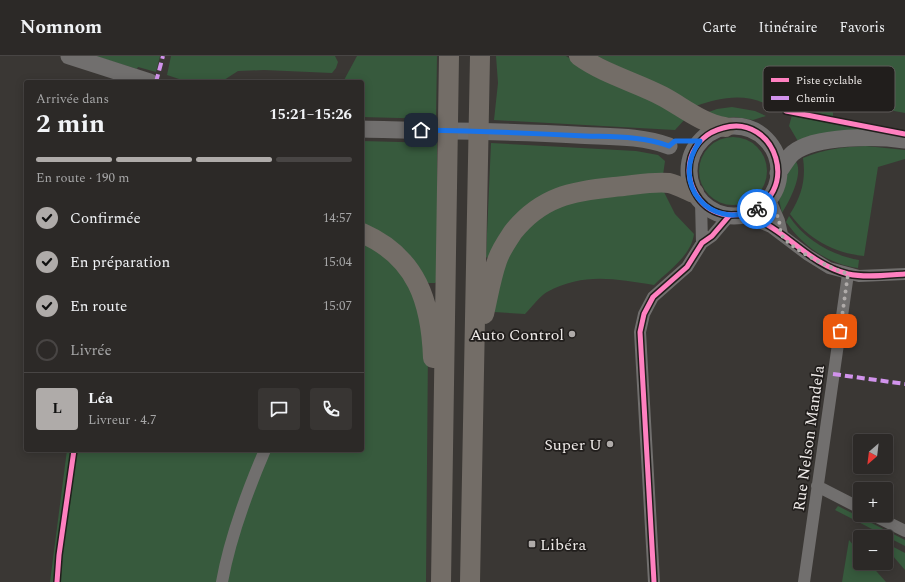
<!DOCTYPE html>
<html lang="fr">
<head>
<meta charset="utf-8">
<style>
	:root { --surface:#2c2927; --page:#383533; --text:#f1f3f6; --muted:#a6a6a7; --line:#484544; --accent:#afaba9 }
	body { margin:0; font-family:Spectral,serif; background:var(--page); color:var(--text); height:100vh; display:flex; flex-direction:column; font-size:15px; white-space:nowrap }
	* { box-sizing:border-box; margin:0 }
	p { font-size:13px; color:var(--muted) }
	.icon { flex:none; width:22px; height:22px; fill:none; stroke:currentColor; stroke-width:2; stroke-linecap:round; stroke-linejoin:round }
	.map { position:relative; flex:1; overflow:hidden }
	.sheet { position:absolute; left:24px; top:24px; width:340px; height:372px; display:flex; flex-direction:column; background:var(--surface); border-radius:4px; box-shadow:0 2px 10px #0003,0 0 0 1px var(--line) }
	.sheet>* { flex:none }
	.needle { width:26px; rotate:208deg }
	.fabs { position:absolute; left:853px; top:378px; display:grid; gap:8px }
	.fabs a { display:grid; place-items:center; width:40px; height:40px; border-radius:4px; background:var(--surface); box-shadow:0 2px 10px #0003,0 0 0 1px var(--line); font-size:20px }
	.pin { position:absolute; display:grid; place-items:center; width:34px; height:34px; color:#fff; margin:-17px; border-radius:8px; box-shadow:0 2px 6px #0006 }
	.courier { position:absolute; display:grid; place-items:center; width:40px; height:40px; margin:-20px; border:3px solid #1a73e8; border-radius:50%; background:#fff; color:#222; box-shadow:0 1px 5px #0007 }
	.head em { font-style:normal; font-weight:700 }
	.head div { display:flex; flex-direction:column-reverse }
	.head { display:flex; align-items:center; justify-content:space-between; height:68px; padding:0 12px }
	h1 { font-size:26px; font-weight:700; line-height:30px }
	.bar { display:grid; grid-template-columns:repeat(4,1fr); gap:6px 4px; align-content:center; height:48px; padding:0 12px }
	.bar i { height:5px; border-radius:3px; background:var(--line) }
	.bar .selected { background:var(--accent) }
	.bar p { grid-column:span 4 }
	.line { display:flex; align-items:center; gap:10px; padding:0 12px; border-top:1px solid var(--line) }
	.line div { flex:1 }
	.round { display:grid; place-items:center; flex:none; width:42px; height:42px; border-radius:4px; background:var(--page) }
	ol { padding:0 12px; list-style:none }
	li { display:flex; align-items:center; gap:12px; height:44px }
	li p { margin-inline-start:auto }
	li .icon { padding:4px; border-radius:50%; background:var(--accent); color:#111; stroke-width:4 }
	li:last-child { color:var(--muted) }
	li i { width:22px; height:22px; border:2px solid var(--line); border-radius:50% }
	header { display:flex; align-items:center; gap:24px; box-sizing:border-box; height:56px; padding:0 20px; background:var(--surface); border-bottom:1px solid var(--line) }
	header strong { font-size:19px }
	nav { display:flex; gap:22px; margin-inline-start:auto; font-size:14px }
	.map>svg:first-child { display:block }
	.green { fill:#375a3d }
	.lines { fill:none; stroke-linecap:round; stroke-linejoin:round }
	.street { stroke:#716f6e; stroke-width:12 }
	.secondary { stroke:#716f6e; stroke-width:17 }
	.primary { stroke:#736d67; stroke-width:20 }
	.quiet { stroke:#d193ec; stroke-width:4; stroke-dasharray:8 4; stroke-linecap:butt }
	.cycleway-casing { stroke:#211e1c; stroke-width:8 }
	.cycleway { stroke:#ff80c0; stroke-width:5 }
	.done { stroke:#afaba9; stroke-width:4; stroke-dasharray:0 7.2 }
	.route { stroke:#1a73e8; stroke-width:5 }
	.poi-dot { fill:#afaba9; stroke:#211e1c; stroke-width:1.5 }
	.labels { text-anchor:middle; stroke-width:3.5; stroke-linejoin:round; paint-order:stroke }
	.poi-label { font-size:16px; fill:#eeeae8; stroke:#211e1c; text-anchor:end }
	.street-label { font-size:16px; fill:#eeeae8; stroke:#211e1c }
	.key { fill:#211e1c; stroke:#5e5b59; stroke-width:1 }
	.key-label { font-size:11px; fill:#eeeae8 }
</style>
</head>
<body>
<header>
<strong>Nomnom</strong>
<nav><a>Carte</a><a>Itinéraire</a><a>Favoris</a></nav>
</header>
<div class="map">
<svg width="905" height="526" viewBox="0 0 905 526">
	<rect width="100%" height="100%" fill="#3a3734"/>
	<path class="green" d="M95 0H160L156 16 138 11 137 13Z
		M171 0H335L338 6 336 12 332 17 264 14 238 15 221 26H188L167 19Z
		M357 0H437L436 63 362 61V26H343Z
		M496 0H566L591 16 686 62 675 74 494 64 498 27Z
		M597 0H905V57L829 43 828 48 833 57V63L794 56 799 40 816 43 817 40 777 31 781 37 771 51C748 36 720 41 696 50Z
		M732 51 755 55 766 60 753 64 735 61 719 63 706 57 717 53Z
		M792 59 879 75 799 87 789 70Z
		M699 115a34 34 0 1 1 68 0a34 34 0 1 1-68 0Z
		M362 85 437 87 438 224 435 227H427L428 290 426 526H50L67 394H362Z
		M491 87 636 95 658 99 665 105 663 119 562 133 490 203 486 201Z
		M866 90 905 94V103L878 111 864 200C834 197 808 183 790 158 802 139 806 123 803 102 824 93 844 91 866 90Z
		M795 104C805 116 789 146 782 157L779 144 784 133 789 110Z
		M642 135 664 136 675 158 694 178C691 200 669 214 654 229 615 223 584 216 547 236 539 241 532 251 525 258L494 256 505 202 538 160 577 143Z
		M789 160C805 184 831 199 859 204L858 212C828 208 803 190 786 166Z
		M838 450 905 484V490L835 454Z
		M849 484 860 497V507H869L886 526H842Z
		M886 487 905 497V514L886 492Z"/>
	<g class="lines">
		<path class="street" d="M769 142 779 165 782 178
			M701 145 702 187
			M743 159 771 171 808 199 829 212 859 220 905 218
			M817 430 860 452
			M873 459 905 475
			M222 526C230 481 247 436 265 394
			M654 526 640 276 644 258 653 241 687 211 702 187 712 180 729 160
			M804 526 848 218"/>
		<path class="secondary" d="M69 0 150 26
			M689 115a45 45 0 1 1 90 0a45 45 0 1 1-90 0Z
			M362 73C433 75 505 75 576 79 606 81 640 79 669 90
			M778 117C783 111 787 102 793 97 815 79 878 80 905 84"/>
		<path class="primary" d="M579 0C604 18 635 26 662 40 683 51 701 67 725 71
			M362 177C417 201 431 246 433 302
			M484 258C488 241 491 222 497 205 500 195 507 185 513 176 541 141 572 135 614 131 631 130 652 125 669 127 678 129 686 134 694 137
			M441 526 449 0
			M470 526 480 0"/>
		<path class="quiet" d="M156 26 163 0
			M833 318 905 328"/>
		<defs>
			<path id="cycleway" d="M786 55 905 78
				M743 159C805 139 775 56 723 72 708 76 696 86 691 101 684 125 698 152 722 158 730 160 737 158 743 159 750 160 760 164 766 168 794 184 815 210 848 218 866 222 887 219 905 218
				M57 526 59 499 74 394
				M654 526 640 276 644 258 653 241 687 211 702 187 712 180 729 160"/>
		</defs>
		<use href="#cycleway" class="cycleway-casing"/>
		<use href="#cycleway" class="cycleway"/>
	</g>
	<g class="lines">
		<path class="done" d="M757 153 769 142C773 150 777 158 779 165 780 169 780 174 781 178 789 193 832 213 848 218L840 275"/>
		<path class="route" d="M421 74C476 75 531 77 585 80 613 81 643 80 669 90L675 85H700C669 127 710 176 757 153"/>
	</g>
	<g class="poi-dot">
		<circle cx="572" cy="278" r="4"/>
		<circle cx="610" cy="388" r="4"/>
		<rect x="528" y="484" width="8" height="8" rx="2"/>
	</g>
	<g class="labels">
		<g class="poi-label">
			<text x="564" y="284">Auto Control</text>
			<text x="602" y="394">Super U</text>
			<text x="540" y="494" text-anchor="start">Libéra</text>
		</g>
		<g class="street-label">
			<text transform="translate(808 382) rotate(-82)" y="6">Rue Nelson Mandela</text>
		</g>
	</g>
	<rect x="763" y="10" width="132" height="46" rx="6" class="key"/>
	<rect x="771" y="22" width="18" height="4" fill="#ff80c0"/>
	<rect x="771" y="40" width="18" height="4" fill="#d193ec"/>
	<g class="key-label">
		<text x="796" y="28">Piste cyclable</text>
		<text x="796" y="46">Chemin</text>
	</g>
</svg>
<div class="fabs">
<a><svg class="needle" viewBox="-14 -14 28 28"><path d="M0-13l5 13h-10z" fill="#e53935"/><path d="M0 13l5-13h-10z" fill="#a6a6a7"/></svg></a>
<a>+</a>
<a>−</a>
</div>
<div class="pin" style="left:840px;top:275px;background:#ea580c"><svg class="icon" aria-label="bag" viewBox="0 0 24 24"><path d="M5 8h14l-1 12H6zM9 8a3 3 0 0 1 6 0"/></svg></div>
<div class="pin" style="left:421px;top:74px;background:#1f2937"><svg class="icon" aria-label="home" viewBox="0 0 24 24"><path d="M3 11l9-7 9 7M6 9v11h12V9"/></svg></div>
<div class="courier" style="left:757px;top:153px"><svg class="icon" aria-label="bike" viewBox="0 0 24 24"><circle cx="6" cy="16" r="4"/><circle cx="18" cy="16" r="4"/><path d="M6 16l4-8h5l3 8M10 8l3 8H6M13 5h3"/></svg></div>
<section class="sheet">
<div class="head"><div><h1>2 min</h1><p>Arrivée dans</p></div><em>15:21–15:26</em></div>
<div class="bar"><i class="selected"></i><i class="selected"></i><i class="selected"></i><i></i><p>En route · 190 m</p></div>
<ol>
<li><svg class="icon" aria-label="check" viewBox="0 0 24 24"><path d="M5 12l5 5 9-10"/></svg>Confirmée<p>14:57</p></li>
<li><svg class="icon" aria-label="check" viewBox="0 0 24 24"><path d="M5 12l5 5 9-10"/></svg>En préparation<p>15:04</p></li>
<li><svg class="icon" aria-label="check" viewBox="0 0 24 24"><path d="M5 12l5 5 9-10"/></svg>En route<p>15:07</p></li>
<li><i></i>Livrée</li>
</ol>
<div class="line" style="height:72px"><b class="round" style="background:var(--accent);color:#111">L</b><div><b>Léa</b><p>Livreur · 4.7</p></div><a class="round"><svg class="icon" aria-label="chat" viewBox="0 0 24 24"><path d="M4 5h16v11H9l-5 4z"/></svg></a><a class="round"><svg class="icon" aria-label="phone" viewBox="0 0 24 24"><path d="M5 4h4l2 5-3 2q2 4 5 5l2-3 5 2v4C11 20 4 13 5 4z"/></svg></a></div>
</section>
</div>
</body>
</html>
